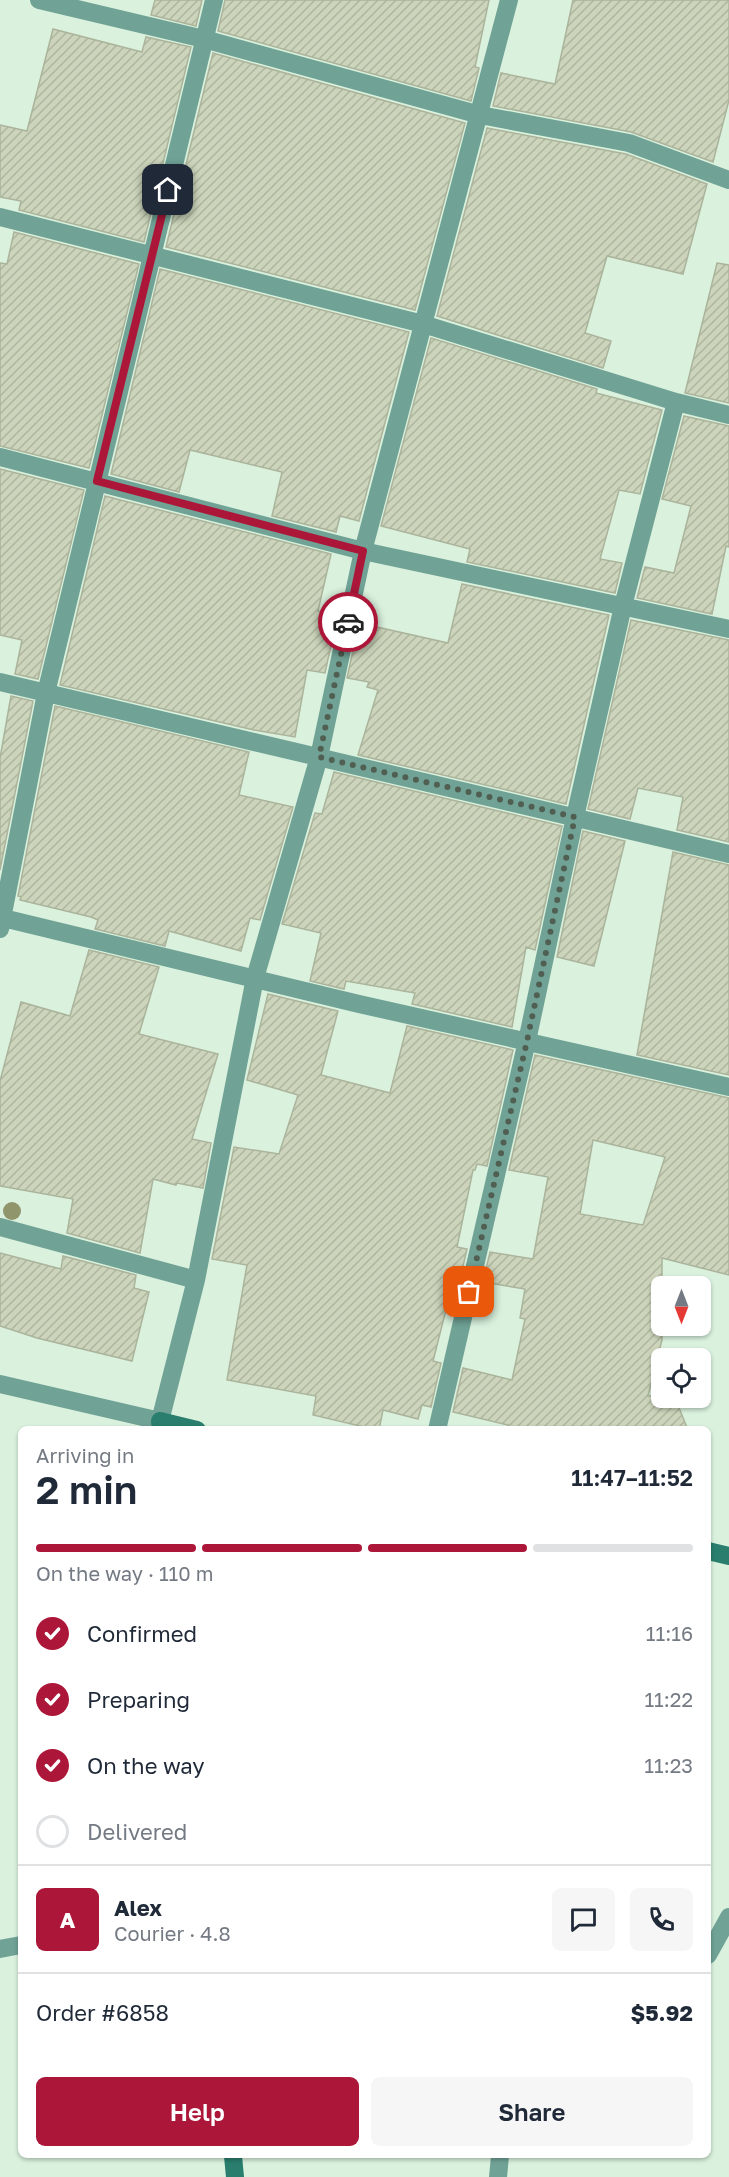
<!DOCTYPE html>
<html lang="en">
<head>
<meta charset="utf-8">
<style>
	:root { --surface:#fff; --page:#f6f6f7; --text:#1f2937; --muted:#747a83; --line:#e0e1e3; --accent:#ac1739 }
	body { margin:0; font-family:"Golos Text",sans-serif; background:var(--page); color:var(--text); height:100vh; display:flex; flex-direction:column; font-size:22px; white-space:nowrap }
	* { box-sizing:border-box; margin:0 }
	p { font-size:20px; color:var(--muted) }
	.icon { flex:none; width:33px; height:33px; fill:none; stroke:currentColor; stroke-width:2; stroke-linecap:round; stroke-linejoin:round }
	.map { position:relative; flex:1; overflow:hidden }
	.side { position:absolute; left:18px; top:1426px; width:693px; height:732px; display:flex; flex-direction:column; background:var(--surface); border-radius:9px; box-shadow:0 2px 4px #0004 }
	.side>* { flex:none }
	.needle { width:39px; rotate:180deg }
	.buttons { position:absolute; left:651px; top:1276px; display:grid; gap:12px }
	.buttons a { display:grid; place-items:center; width:60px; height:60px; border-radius:9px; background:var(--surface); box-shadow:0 2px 4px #0004; font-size:30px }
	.pin { position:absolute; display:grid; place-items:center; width:51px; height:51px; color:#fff; margin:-26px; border-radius:12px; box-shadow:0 3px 9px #0006 }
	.courier { position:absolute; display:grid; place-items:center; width:60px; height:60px; margin:-30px; border:4px solid #ac1739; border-radius:50%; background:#fff; color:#222; box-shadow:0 2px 8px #0007 }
	.headline em { font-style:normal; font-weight:600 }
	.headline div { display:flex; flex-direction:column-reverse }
	.headline { display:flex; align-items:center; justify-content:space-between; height:102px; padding:0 18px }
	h1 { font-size:39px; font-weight:600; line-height:45px }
	.bar { display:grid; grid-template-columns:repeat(4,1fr); gap:9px 6px; align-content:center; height:72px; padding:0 18px }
	.bar i { height:8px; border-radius:4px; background:var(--line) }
	.bar .on { background:var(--accent) }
	.bar p { grid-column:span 4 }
	.line { display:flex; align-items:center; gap:15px; padding:0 18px; border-top:2px solid var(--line) }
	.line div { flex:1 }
	.round { display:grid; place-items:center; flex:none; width:63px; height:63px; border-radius:9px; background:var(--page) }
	ol { padding:0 18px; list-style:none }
	li { display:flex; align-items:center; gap:18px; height:66px }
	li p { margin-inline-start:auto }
	li .icon { padding:6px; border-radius:50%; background:var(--accent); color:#fff; stroke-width:4 }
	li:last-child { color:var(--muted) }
	li i { width:33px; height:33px; border:3px solid var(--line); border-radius:50% }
	.primary-button { display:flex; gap:12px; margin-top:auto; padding:12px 18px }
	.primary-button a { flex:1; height:69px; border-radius:9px; background:var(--accent); color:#fff; font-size:24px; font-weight:600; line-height:69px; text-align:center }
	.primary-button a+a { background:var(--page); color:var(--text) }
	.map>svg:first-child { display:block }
	.building { fill:url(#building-hatch); stroke:#abb49b; stroke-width:1.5; fill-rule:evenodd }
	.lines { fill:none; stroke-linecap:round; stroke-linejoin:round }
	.street { stroke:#70a296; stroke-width:18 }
	.secondary { stroke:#297e6e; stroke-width:18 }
	.tree { fill:#90956c }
	.done { stroke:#515f53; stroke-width:6; stroke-dasharray:0 10.8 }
	.route { stroke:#ac1739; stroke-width:8 }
</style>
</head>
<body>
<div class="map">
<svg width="729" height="2177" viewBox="0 0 729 2177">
	<defs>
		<pattern id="building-hatch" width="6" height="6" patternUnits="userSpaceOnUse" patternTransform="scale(1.5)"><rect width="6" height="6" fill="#ccd5bb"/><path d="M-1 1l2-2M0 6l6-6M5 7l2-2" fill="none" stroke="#aeb69f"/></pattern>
	</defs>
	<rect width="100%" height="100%" fill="#d9f1dd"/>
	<path class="building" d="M155 0H202L196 26 151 15Z
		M225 0H489L475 67 479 68 471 101 218 31Z
		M573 0H729V100L713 162 631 132 493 106 501 73 555 84Z
		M53 29 142 52 146 37 191 47 144 242 19 210 21 201 0 197V125L27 131Z
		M213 53 465 123 415 310 166 247Z
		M487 128 626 154 707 184 683 274 607 256 585 333 611 341 603 368 437 316Z
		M14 232 139 264 89 468 0 446V263L7 264Z
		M717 263 729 265V403L685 393Z
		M160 269 409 332 359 521 340 516 336 532 272 516 282 472 190 450 179 492 111 474Z
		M431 338 597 389 596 393 662 410 640 494 619 490 600 559 622 563 615 593 467 562 470 549 381 526Z
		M684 416 729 426V547L726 546 712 614 637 598 645 567 674 573 691 506 662 499Z
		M0 469 84 490 38 679 15 674 22 640 0 635Z
		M105 496 331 554 318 611 337 618 325 673 307 670 295 737 254 730 60 685Z
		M462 584 609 615 566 804 358 755 378 690 367 687 369 682 347 678 359 623 448 643Z
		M631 620 729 640V842L677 830 683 797 638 788 630 819 588 809Z
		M11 696 33 701 0 870V758Z
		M55 706 249 752 239 795 293 807 260 920 250 918 241 951 169 931 165 946 95 929 98 920 91 917 20 900 21 897 18 896Z
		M334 772 562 826 535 950 526 947 512 1027 412 1004 415 993 346 981 344 989 310 981 321 933 282 924 315 813 322 814Z
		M583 831 625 841 594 966 557 957Z
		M673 852 729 865V1075L637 1055Z
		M89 950 159 967 139 1034 218 1054 192 1139 211 1143 203 1188 177 1183 176 1185 153 1179 140 1253 67 1233 73 1199 0 1186V1081L21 1002 70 1016Z
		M268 994 338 1011 321 1075 390 1093 407 1026 513 1050 487 1166 477 1164 475 1170H473L457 1247 467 1249 460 1279 456 1278 451 1303 448 1302 433 1361 441 1363 431 1407 422 1405 418 1419 383 1410 379 1430H377L313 1415 316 1396 227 1380 247 1265 212 1259 234 1147 279 1154 298 1095 247 1080Z
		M535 1055 729 1098V1275L662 1258V1340L648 1396 662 1395V1398H675L688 1430H506L508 1425 453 1412 463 1368 512 1380 525 1319 520 1318 525 1289 483 1282 490 1252 533 1259 548 1177 509 1170ZM593 1140 665 1157 643 1225 580 1214Z
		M0 1253 61 1269 63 1256 136 1275 134 1288 149 1292 132 1361 37 1338 0 1326Z"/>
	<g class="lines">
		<path class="street" d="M39 0 204 39 480 115 629 143 729 180
			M0 217 423 324 676 402 729 415
			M0 457 363 551 729 629
			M0 682 729 854
			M3 918 359 1004 729 1087
			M0 929 46 693 214 0
			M0 1227 196 1280
			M0 1384 160 1421 196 1280 255 978 319 757 363 551 509 0
			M437 1430 527 1041 575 817 623 606 676 402
			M0 1949 21 1945
			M708 1955 729 1917
			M498 2177 500 2156"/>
		<path class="secondary" d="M161 1430 160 1421 197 1430
			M708 1551 729 1556
			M233 2156 235 2177"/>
	</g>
	<circle class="tree" cx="12" cy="1211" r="9"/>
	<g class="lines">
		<path class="done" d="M348 622 319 757 575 817 527 1041 469 1292"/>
		<path class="route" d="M168 190 97 481 363 551 348 622"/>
	</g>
</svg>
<div class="buttons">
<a><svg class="needle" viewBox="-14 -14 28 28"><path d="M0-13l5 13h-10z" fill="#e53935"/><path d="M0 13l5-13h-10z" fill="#747a83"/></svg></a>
<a><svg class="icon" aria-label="locate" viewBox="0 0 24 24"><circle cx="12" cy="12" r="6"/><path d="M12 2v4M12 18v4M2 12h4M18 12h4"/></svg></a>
</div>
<div class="pin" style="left:469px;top:1292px;background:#ea580c"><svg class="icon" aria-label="bag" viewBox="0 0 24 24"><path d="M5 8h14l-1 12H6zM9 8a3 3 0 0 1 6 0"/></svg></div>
<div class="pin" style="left:168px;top:190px;background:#1f2937"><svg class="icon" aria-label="home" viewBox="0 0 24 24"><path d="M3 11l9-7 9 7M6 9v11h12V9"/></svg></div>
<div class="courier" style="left:348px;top:622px"><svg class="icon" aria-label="car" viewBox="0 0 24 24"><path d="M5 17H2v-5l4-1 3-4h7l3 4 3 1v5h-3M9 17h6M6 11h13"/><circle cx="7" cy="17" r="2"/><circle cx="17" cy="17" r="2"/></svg></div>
<section class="side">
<div class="headline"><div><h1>2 min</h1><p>Arriving in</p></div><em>11:47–11:52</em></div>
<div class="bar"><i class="on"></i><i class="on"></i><i class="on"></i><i></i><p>On the way · 110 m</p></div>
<ol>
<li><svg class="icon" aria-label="check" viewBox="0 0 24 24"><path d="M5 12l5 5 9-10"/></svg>Confirmed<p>11:16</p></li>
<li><svg class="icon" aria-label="check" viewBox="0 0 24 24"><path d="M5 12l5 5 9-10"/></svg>Preparing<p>11:22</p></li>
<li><svg class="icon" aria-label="check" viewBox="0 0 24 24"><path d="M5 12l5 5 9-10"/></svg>On the way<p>11:23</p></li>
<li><i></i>Delivered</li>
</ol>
<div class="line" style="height:108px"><b class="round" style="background:var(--accent);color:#fff">A</b><div><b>Alex</b><p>Courier · 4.8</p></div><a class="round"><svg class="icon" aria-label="chat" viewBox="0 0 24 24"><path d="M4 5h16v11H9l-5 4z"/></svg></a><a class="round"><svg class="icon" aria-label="phone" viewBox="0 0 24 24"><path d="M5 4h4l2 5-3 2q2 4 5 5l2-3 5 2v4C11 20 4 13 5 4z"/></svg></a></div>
<div class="line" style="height:78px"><div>Order #6858</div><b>$5.92</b></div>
<div class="primary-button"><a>Help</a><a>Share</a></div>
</section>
</div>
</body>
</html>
